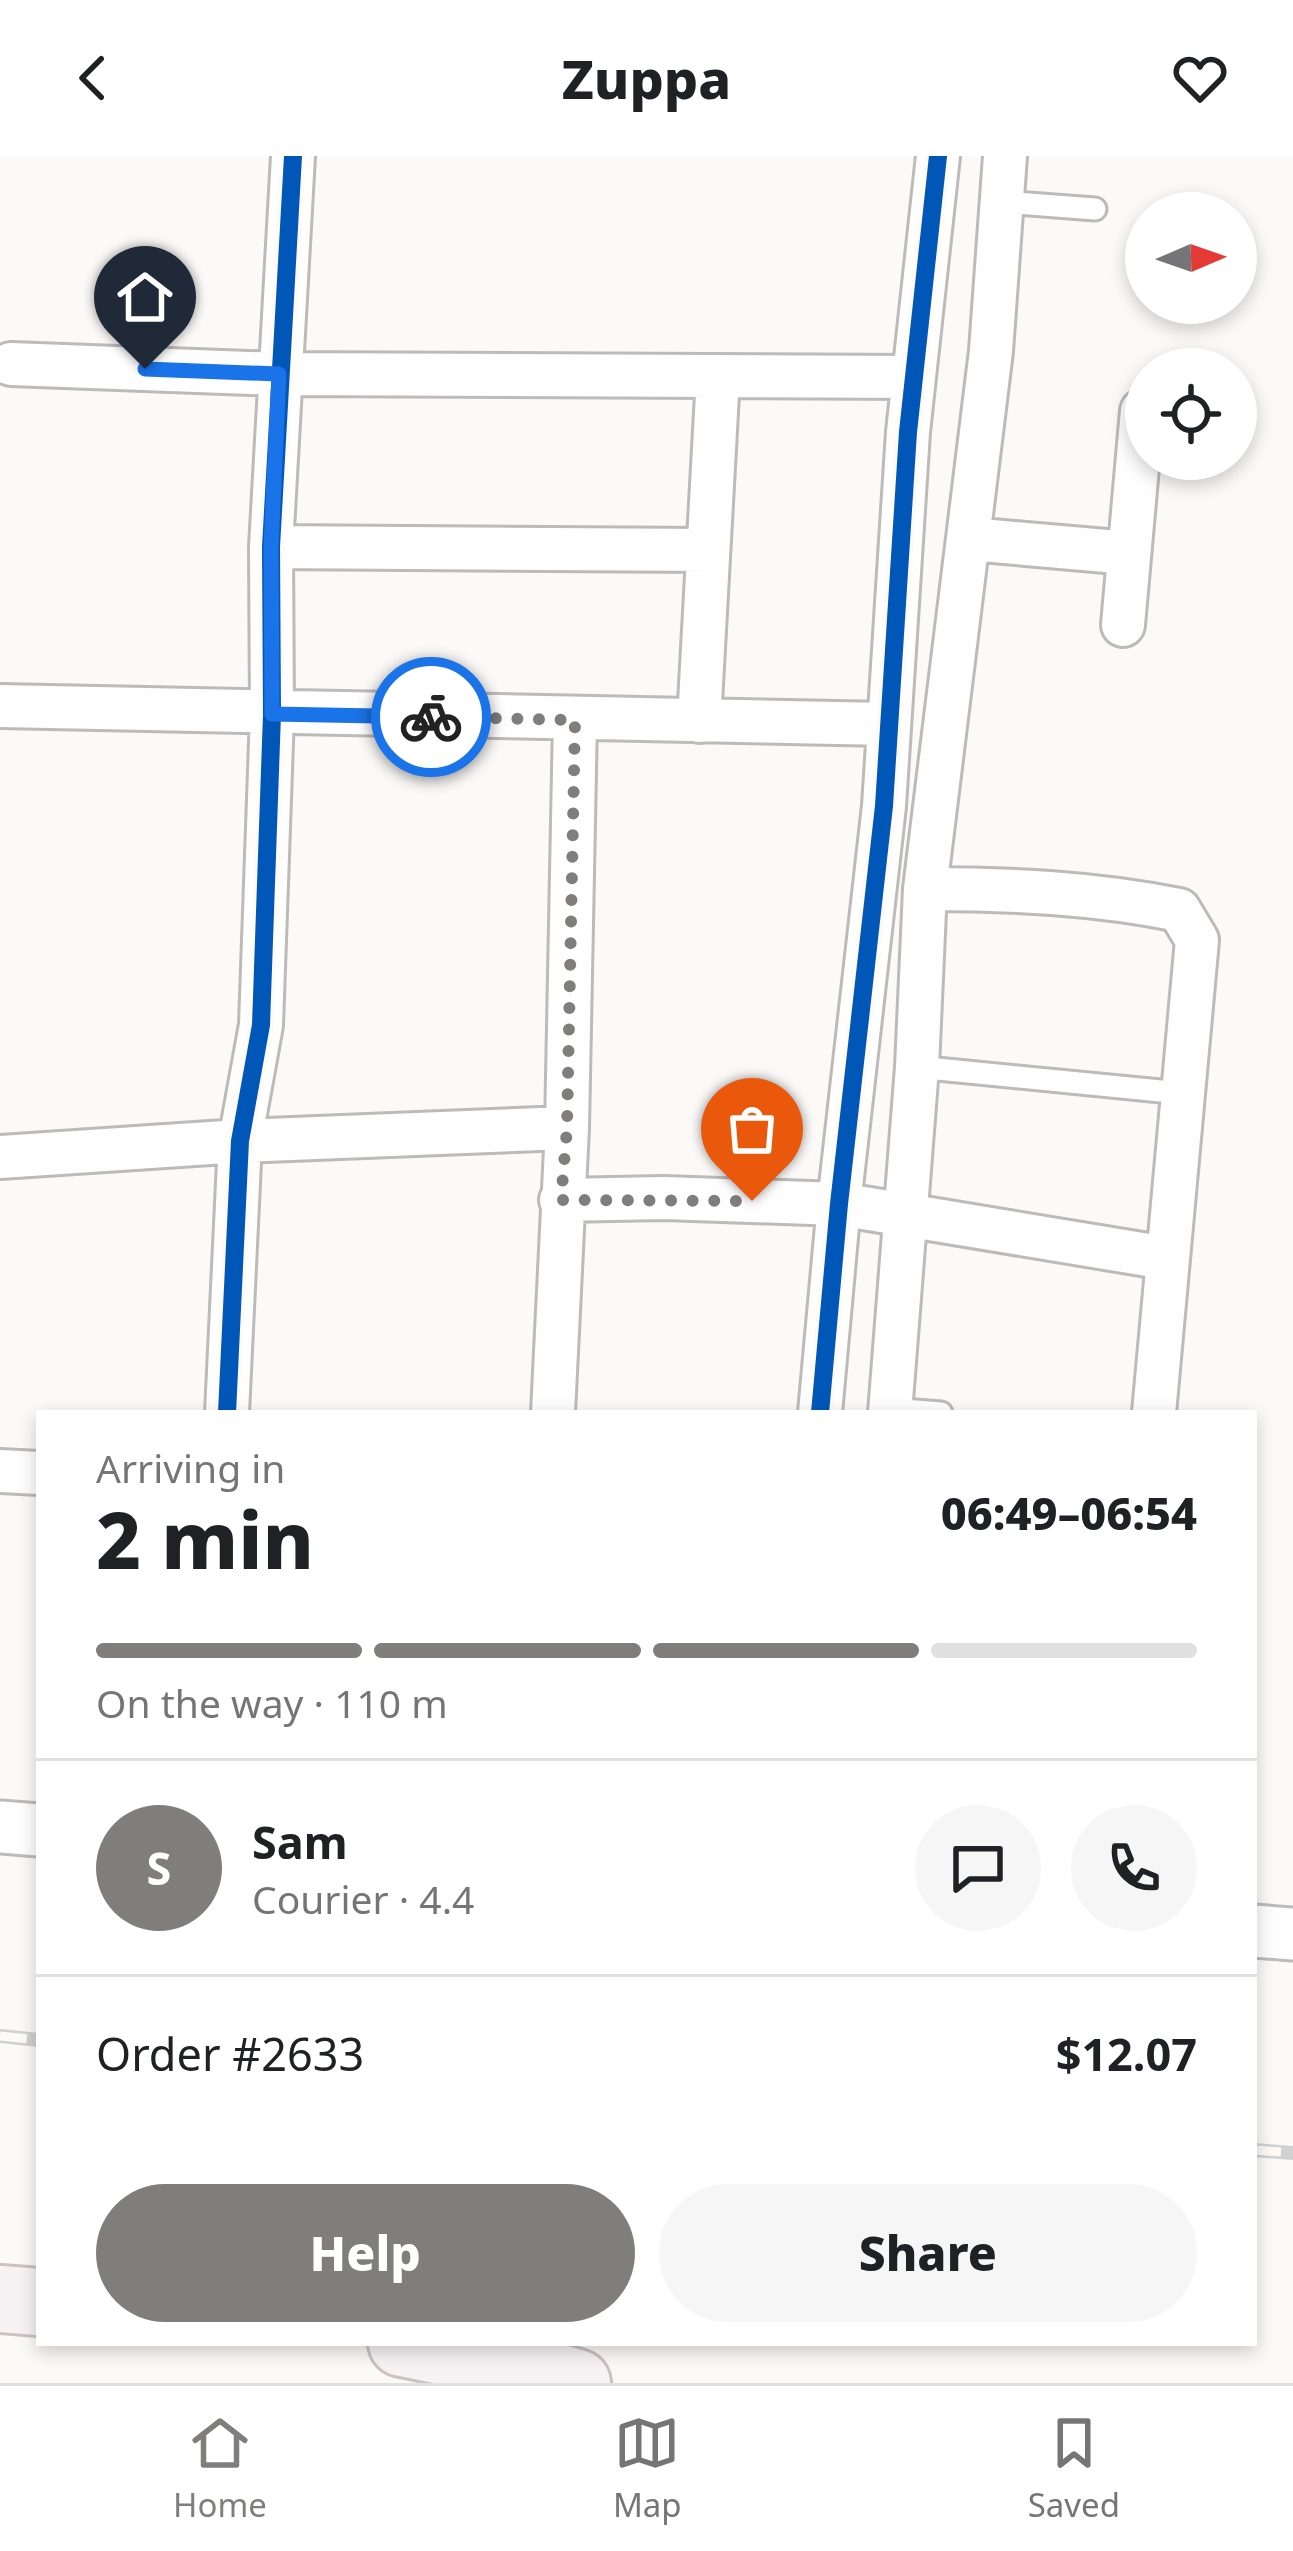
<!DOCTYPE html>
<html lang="en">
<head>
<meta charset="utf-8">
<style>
	:root { --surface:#fff; --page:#f6f6f6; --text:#202124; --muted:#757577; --line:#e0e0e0; --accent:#7f7e7c }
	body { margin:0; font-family:"Noto Sans",sans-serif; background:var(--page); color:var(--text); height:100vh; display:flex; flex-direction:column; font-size:45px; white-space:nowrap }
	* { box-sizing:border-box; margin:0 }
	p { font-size:39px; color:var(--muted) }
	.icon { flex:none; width:66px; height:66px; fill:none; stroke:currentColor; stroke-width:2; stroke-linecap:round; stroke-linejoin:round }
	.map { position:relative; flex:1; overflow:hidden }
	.panel { position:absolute; left:36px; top:1254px; width:1221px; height:936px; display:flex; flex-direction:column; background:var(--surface); border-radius:0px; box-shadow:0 6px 18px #0003 }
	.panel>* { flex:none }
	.needle { width:78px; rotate:88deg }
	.fabs { position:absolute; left:1125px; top:36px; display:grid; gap:24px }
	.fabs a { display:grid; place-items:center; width:132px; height:132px; border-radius:50%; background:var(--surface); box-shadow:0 6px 18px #0003; font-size:60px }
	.pin { position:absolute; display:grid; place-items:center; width:102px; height:102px; color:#fff; margin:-123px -51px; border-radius:50% 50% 50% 0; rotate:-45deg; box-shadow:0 0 12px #0007 }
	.pin .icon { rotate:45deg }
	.courier { position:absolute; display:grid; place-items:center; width:120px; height:120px; margin:-60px; border:9px solid #1a73e8; border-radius:50%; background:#fff; color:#222; box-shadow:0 3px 15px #0007 }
	.headline em { font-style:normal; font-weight:800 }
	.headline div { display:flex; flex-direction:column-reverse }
	.headline { display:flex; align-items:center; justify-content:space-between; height:204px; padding:0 60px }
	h1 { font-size:78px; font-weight:800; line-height:90px }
	.bar { display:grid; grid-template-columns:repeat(4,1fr); gap:18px 12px; align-content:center; height:144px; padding:0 60px }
	.bar i { height:15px; border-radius:9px; background:var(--line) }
	.bar .active { background:var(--accent) }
	.bar p { grid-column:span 4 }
	.line { display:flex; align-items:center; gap:30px; padding:0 60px; border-top:3px solid var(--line) }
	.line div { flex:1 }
	.round { display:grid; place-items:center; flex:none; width:126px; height:126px; border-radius:63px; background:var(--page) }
	.primary-button { display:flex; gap:24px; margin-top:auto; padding:24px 60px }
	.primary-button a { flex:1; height:138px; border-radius:72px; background:var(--accent); color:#fff; font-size:48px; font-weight:800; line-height:138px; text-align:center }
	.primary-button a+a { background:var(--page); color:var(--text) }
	header { display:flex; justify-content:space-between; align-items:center; height:156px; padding:0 60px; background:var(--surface); font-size:54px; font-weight:800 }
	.tabs { display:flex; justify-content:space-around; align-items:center; height:168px; border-top:3px solid var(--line); background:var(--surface); font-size:33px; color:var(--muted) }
	.tabs a { display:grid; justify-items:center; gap:6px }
	.tabs .active { color:var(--accent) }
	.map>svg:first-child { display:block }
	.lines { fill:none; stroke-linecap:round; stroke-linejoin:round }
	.service-casing { stroke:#bdbbb9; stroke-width:27 }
	.minor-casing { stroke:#bdbbb9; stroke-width:48 }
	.tertiary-casing { stroke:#bdbbb9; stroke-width:57 }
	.primary-casing { stroke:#ccc2c2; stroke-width:72 }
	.service { stroke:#fffefe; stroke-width:21 }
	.minor { stroke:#fffefe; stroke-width:42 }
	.tertiary { stroke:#fffefe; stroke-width:51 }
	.primary { stroke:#f7f2f3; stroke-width:66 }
	.rail-casing { stroke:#d2d1d1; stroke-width:14 }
	.rail { stroke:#fefbf6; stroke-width:9; stroke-dasharray:27; stroke-linecap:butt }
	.cycleway-casing { stroke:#fefbf6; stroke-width:26 }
	.cycleway { stroke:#0057b8; stroke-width:18 }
	.done { stroke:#7f7e7c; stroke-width:12; stroke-dasharray:0 21.6 }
	.route { stroke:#1a73e8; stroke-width:15 }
</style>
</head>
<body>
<header><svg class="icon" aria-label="back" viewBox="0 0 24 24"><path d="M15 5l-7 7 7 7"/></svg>Zuppa<svg class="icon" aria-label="heart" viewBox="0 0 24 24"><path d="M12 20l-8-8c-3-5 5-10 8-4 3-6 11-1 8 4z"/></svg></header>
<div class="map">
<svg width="1293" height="2227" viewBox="0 0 1293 2227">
	<rect width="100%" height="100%" fill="#fcfaf8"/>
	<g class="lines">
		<defs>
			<path id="service" d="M1003 46 1095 53
				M917 911 1181 937
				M890 1253 941 1257"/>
			<path id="minor" d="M11 208 279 218 914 221
				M970 383 1129 397
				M271 391 708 394
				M1123 469 1142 255
				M0 550 887 568
				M699 565 718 220
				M925 733C1010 733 1095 737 1179 754L1197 784 1154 1257
				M0 1001 240 985 567 972
				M561 1044 664 1042 839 1048 1166 1102
				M227 1257 240 985 261 869 272 558 271 391 293 0
				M553 1257 567 972 575 564
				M820 1257 839 1048 884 650 908 276 938 0
				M890 1257 917 911 925 733 991 195 1005 0
				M0 1315 39 1317"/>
			<path id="tertiary" d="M0 1671 39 1674
				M1254 1775 1293 1778"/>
			<path id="primary" d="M0 2143 39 2146
				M402 2187 527 2212 577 2227"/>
		</defs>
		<use href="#service" class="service-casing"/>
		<use href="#minor" class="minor-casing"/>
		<use href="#tertiary" class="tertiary-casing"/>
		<use href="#primary" class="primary-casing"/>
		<use href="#service" class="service"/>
		<use href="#minor" class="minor"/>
		<use href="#tertiary" class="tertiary"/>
		<use href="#primary" class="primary"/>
		<defs>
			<path id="rail" d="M0 1880 39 1884
				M1254 1994 1293 1997"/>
		</defs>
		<use href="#rail" class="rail-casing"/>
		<use href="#rail" class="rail"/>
		<defs>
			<path id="cycleway" d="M227 1257 240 985 261 869 272 558 271 391 293 0
				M820 1257 839 1048 884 650 908 276 938 0"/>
		</defs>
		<use href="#cycleway" class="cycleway-casing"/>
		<use href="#cycleway" class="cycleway"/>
	</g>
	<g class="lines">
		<path class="done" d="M431 561 575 564 567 972 561 1044 752 1045"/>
		<path class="route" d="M145 213 279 218 271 391 272 558 431 561"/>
	</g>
</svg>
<div class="fabs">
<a><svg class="needle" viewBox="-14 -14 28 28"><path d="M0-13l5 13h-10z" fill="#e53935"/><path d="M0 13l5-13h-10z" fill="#757577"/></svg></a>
<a><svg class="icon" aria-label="locate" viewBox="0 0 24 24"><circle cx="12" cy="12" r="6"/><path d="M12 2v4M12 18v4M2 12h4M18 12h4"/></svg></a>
</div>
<div class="pin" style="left:752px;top:1045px;background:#ea580c"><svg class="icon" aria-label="bag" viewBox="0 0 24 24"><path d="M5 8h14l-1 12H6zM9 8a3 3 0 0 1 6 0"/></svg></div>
<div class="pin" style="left:145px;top:213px;background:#1f2937"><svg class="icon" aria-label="home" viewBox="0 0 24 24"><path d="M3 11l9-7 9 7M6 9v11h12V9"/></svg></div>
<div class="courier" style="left:431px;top:561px"><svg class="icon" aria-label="bike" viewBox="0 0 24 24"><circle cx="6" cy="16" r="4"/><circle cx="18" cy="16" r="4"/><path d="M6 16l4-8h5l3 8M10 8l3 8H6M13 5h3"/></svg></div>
<section class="panel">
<div class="headline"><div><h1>2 min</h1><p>Arriving in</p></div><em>06:49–06:54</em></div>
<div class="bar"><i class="active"></i><i class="active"></i><i class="active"></i><i></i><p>On the way · 110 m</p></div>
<div class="line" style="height:216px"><b class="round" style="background:var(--accent);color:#fff">S</b><div><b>Sam</b><p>Courier · 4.4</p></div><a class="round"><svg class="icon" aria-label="chat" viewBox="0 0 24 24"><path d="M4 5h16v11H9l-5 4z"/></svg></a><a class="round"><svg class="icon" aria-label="phone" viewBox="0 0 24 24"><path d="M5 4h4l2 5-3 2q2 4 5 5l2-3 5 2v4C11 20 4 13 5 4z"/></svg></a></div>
<div class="line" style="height:156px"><div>Order #2633</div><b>$12.07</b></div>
<div class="primary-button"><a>Help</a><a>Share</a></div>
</section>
</div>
<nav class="tabs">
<a class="active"><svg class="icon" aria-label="home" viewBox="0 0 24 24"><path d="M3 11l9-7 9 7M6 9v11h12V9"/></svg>Home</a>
<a><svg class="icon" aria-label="map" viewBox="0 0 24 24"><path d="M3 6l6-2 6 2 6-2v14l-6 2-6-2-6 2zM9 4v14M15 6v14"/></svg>Map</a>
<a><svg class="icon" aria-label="saved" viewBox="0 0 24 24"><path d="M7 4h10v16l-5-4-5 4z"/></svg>Saved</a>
</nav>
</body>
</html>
